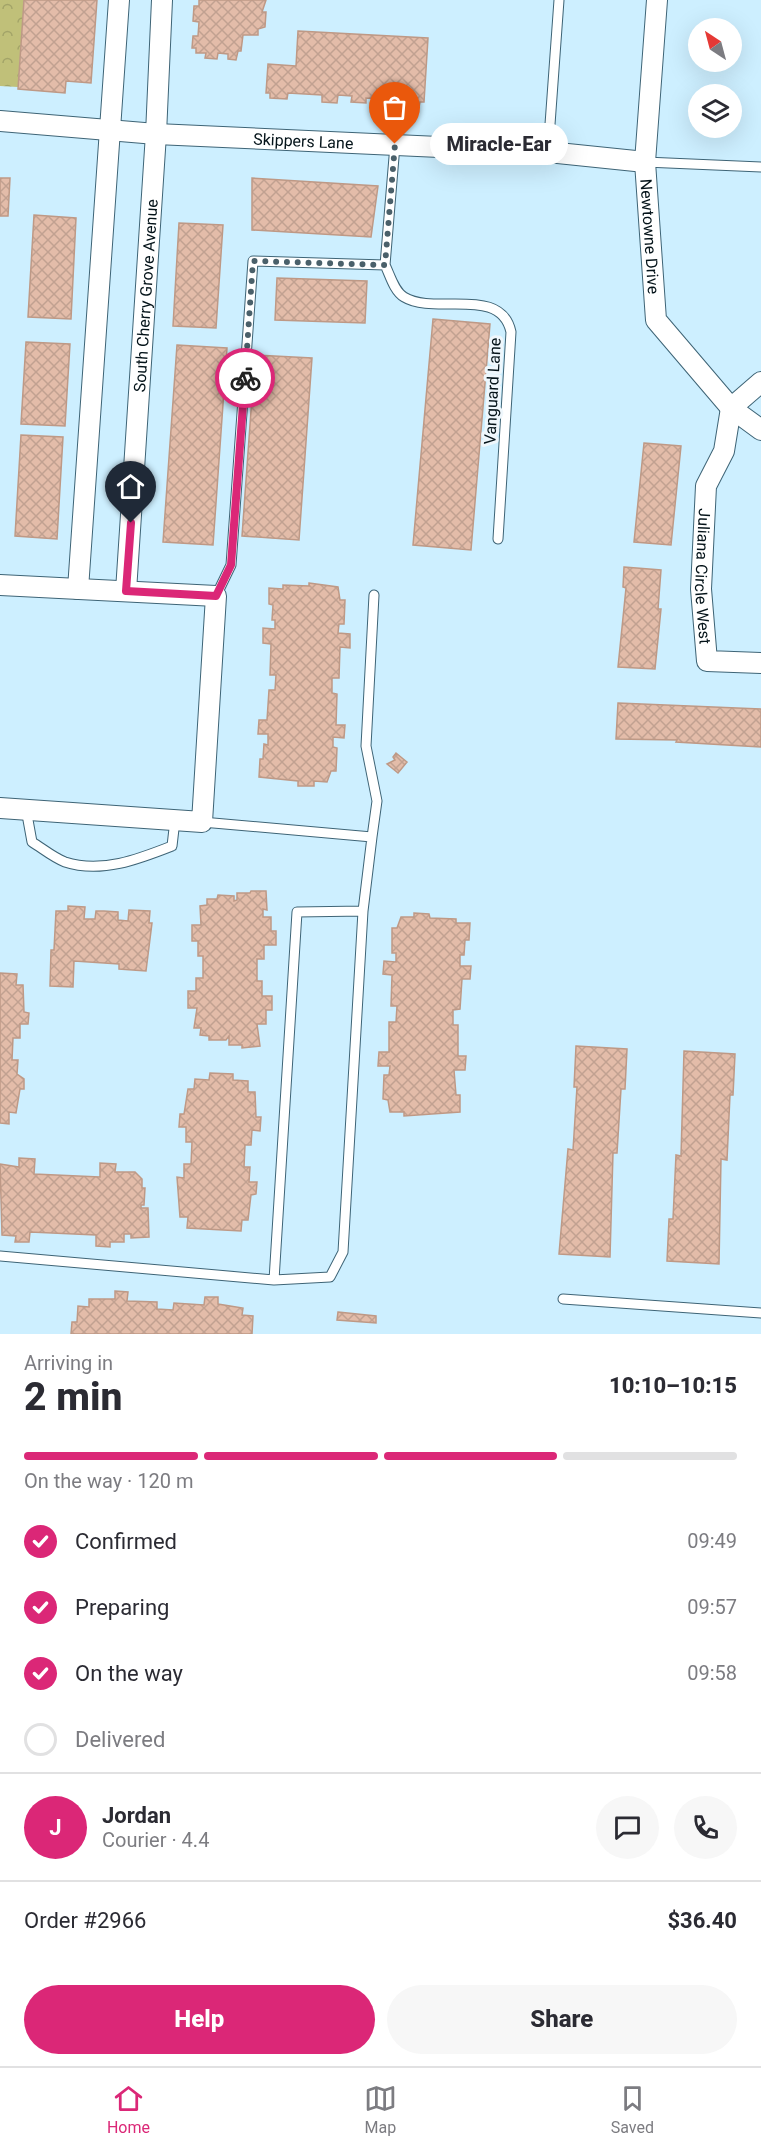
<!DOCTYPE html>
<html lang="en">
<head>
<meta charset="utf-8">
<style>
	:root { --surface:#fff; --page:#f7f7f7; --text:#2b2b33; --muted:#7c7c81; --line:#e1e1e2; --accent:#db2777 }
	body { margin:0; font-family:Roboto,sans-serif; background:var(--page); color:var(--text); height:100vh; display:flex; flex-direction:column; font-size:22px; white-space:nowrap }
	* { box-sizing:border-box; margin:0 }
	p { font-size:20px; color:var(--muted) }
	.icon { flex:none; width:33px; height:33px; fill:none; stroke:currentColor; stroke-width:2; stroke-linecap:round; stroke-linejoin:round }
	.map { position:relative; height:1334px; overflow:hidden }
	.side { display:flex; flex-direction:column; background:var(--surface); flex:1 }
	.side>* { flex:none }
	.needle { width:39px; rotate:324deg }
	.tools { position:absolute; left:688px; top:18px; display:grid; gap:12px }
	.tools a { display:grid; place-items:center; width:54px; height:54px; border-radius:50%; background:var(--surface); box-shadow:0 6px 24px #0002; font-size:30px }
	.pin { position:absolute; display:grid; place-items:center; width:51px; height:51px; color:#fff; margin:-62px -26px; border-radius:50% 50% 50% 0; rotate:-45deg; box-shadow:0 0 6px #0007 }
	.pin .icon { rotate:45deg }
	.courier { position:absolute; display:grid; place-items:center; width:60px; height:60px; margin:-30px; border:4px solid #db2777; border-radius:50%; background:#fff; color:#222; box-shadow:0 2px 8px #0007 }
	.bubble { position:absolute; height:42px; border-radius:21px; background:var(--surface); box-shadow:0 6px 24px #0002; font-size:20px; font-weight:800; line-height:42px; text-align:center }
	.head em { font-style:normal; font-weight:800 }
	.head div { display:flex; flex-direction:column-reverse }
	.head { display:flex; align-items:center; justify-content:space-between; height:102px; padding:0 24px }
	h1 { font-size:39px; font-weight:800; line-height:45px }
	.bar { display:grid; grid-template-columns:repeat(4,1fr); gap:9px 6px; align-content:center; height:72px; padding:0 24px }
	.bar i { height:8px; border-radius:4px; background:var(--line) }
	.bar .current { background:var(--accent) }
	.bar p { grid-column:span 4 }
	.line { display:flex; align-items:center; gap:15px; padding:0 24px; border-top:2px solid var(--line) }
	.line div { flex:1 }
	.round { display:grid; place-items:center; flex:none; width:63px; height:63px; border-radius:32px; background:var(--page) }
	ol { padding:0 24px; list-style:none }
	li { display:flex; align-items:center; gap:18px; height:66px }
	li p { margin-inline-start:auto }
	li .icon { padding:6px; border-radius:50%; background:var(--accent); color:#fff; stroke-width:4 }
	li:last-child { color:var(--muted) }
	li i { width:33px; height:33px; border:3px solid var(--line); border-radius:50% }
	.button { display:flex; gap:12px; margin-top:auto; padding:12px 24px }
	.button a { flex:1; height:69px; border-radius:36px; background:var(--accent); color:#fff; font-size:24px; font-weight:800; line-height:69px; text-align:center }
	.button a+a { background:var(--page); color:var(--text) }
	.tabs { display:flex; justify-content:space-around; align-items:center; height:84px; border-top:2px solid var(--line); background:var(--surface); font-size:16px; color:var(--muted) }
	.tabs a { display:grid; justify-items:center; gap:3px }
	.tabs .current { color:var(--accent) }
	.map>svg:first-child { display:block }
	.park { fill:url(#park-crowns) }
	.building { fill:url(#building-cross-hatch); stroke:#be9986; stroke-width:1.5 }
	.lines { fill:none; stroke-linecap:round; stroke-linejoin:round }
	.lane-casing { stroke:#3e6476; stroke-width:11 }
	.street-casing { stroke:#3e6476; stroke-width:22 }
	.lane { stroke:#fff; stroke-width:9 }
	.street { stroke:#fff; stroke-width:20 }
	.done { stroke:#4a606a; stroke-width:6; stroke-dasharray:0 10.8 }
	.route { stroke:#db2777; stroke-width:8 }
	.labels { text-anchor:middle; stroke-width:6; stroke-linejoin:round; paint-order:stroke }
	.street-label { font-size:16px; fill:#041319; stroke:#eff7fc }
</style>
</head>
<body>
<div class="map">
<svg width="761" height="1334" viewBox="0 0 761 1334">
	<defs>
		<pattern id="park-crowns" width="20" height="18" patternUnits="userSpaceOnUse" patternTransform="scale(1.5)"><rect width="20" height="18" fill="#c0c079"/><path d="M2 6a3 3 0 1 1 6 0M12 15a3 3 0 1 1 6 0" fill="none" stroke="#a3a468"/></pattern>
		<pattern id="building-cross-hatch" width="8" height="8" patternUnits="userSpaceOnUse" patternTransform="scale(1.5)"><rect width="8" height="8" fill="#e3bca9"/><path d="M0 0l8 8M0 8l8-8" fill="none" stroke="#c1a191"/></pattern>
	</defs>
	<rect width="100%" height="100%" fill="#cdefff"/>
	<path class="park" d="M0 0H24L18 87 0 86Z"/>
	<path class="building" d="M24 0H97L91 83 66 81 65 93 18 89Z
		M199 0H266L262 12H266L265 27 258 29V35H243L241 51H238L236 60 228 59V54L218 53 217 59 205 58 206 53H196V48H192L193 36H198L199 22 193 21 194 6H199Z
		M298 31 428 38 424 102H420L419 107 406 106 407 101 390 100 389 105 379 104V99L366 98V103L351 102 352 96 338 95 337 103 322 102V95L288 93 287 99 270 98V93H266L268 64 296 66Z
		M0 178H10L8 216H0Z
		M252 178 378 186 371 237 252 230Z
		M34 215 76 218 71 319 28 317Z
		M179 223 223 225 216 328 173 326Z
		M277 278 367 281 365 323 275 320Z
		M433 319 490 324 471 550 413 545Z
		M26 342 70 344 65 426 21 424Z
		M177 345 227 348 213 545 163 542Z
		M255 355 312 358 299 540 242 536Z
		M21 435 63 437 57 539 15 536Z
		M644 443 681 446 671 545 634 542Z
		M624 567 661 570 658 609H661L655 669 618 667 626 588 623 587Z
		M309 583 338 587 340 600H345L344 624H339L338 633 350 634V648L340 647 339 678H332V693L337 694 336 725H345L344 738 333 737V747L337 748 336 771H331L327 782 314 781V786H298V781L259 777 260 759H263L264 744 268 745V734H258L259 720H267L269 690H275L276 675H270L271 644 263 643V628L275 629V620H272L273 605 269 604V588L283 589V585L309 586Z
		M618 703 761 709V747L676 742 677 740 616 739Z
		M396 753 407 762 398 773 387 764 395 760 393 757Z
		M251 891H266L267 910 263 909V917H271V931H276V945H264V959H257V981H262V996H272V1010H266V1024H257L260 1046 242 1048V1045H229V1036L226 1040H209V1036L200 1035 201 1028H194L197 1008H188V991H196V978H203V956H198V941H192V925H201L200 906 207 905V899H217L218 895 234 896V901L237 900V893H250Z
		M68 906 85 907 84 919H95L96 911H104L118 912V920L128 921 129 910 150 911 149 923H152L146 971 119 969V964L74 961 73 987 50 986 51 950H54L56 911H68Z
		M414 913 429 914 430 918 456 919V923H470L469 940H465L464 955H460V966H471L470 979H462L460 1009 453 1010V1025H458V1056H466L465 1070H454L456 1095H460V1112L404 1116V1112H390L388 1100 383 1099 384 1075H389L390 1066H378L379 1052H389V1022H396L397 1006H391L392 975 383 974 384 961 396 962V953H392V928H397L401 917H414Z
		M0 973 17 974 16 985H23L24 1012 29 1013 28 1024H20V1038H13L12 1060H18L17 1074 24 1079V1089H20L16 1113 9 1112V1124L0 1123Z
		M576 1046 627 1049 625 1089H621L617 1153H613L610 1257 559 1254 568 1149 573 1150 577 1087H574Z
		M684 1051 735 1054 733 1095H730L727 1160 721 1159 719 1264 667 1261 669 1219H673L676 1155 681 1156Z
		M210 1073 233 1074V1080L248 1081V1092H255L256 1117H261L260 1131 252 1130 251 1145H245L244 1167H250L249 1182H257L256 1194 251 1195 248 1220H242L241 1231 187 1228 188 1217H180L177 1177 184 1178V1164H191L192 1142H186V1127H179L180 1114H184L188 1089H194L195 1079 209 1080Z
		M19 1158 35 1159 34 1174 100 1177V1163L116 1164 115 1172H135L142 1179V1188H145L144 1205H141V1208H148L149 1237 131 1238V1234H124V1242H110V1247L96 1246V1235L30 1232 29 1242H15L16 1236 2 1235 0 1164 19 1167Z
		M115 1291 128 1292 127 1301 157 1302V1309L173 1310 174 1303 204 1305 205 1297H218V1304L243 1308 242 1315 253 1316 252 1334H71L72 1322H77L78 1306 89 1307V1299H115Z
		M338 1312 376 1316V1323L337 1320Z"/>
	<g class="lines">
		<defs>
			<path id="lane" d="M548 152 559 0
				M645 162 761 167
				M385 265 395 145
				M216 596 231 565 253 261 385 265C390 275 394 291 404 297 435 316 501 285 511 332L498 539
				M26 809 32 842C42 848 54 858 65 862 101 874 139 859 172 846L175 820
				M372 837 377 801 366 746 374 595
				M0 1256 274 1280 330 1277 343 1252 363 911 372 837 202 822
				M274 1280 297 912 363 911
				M563 1299 761 1313"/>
			<g id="street">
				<path id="s1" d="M657 0 645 162 656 320 731 408 761 430"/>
				<path id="s2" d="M0 121 156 134 548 152 645 162"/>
				<path id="s3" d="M761 382 731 408 724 451 706 486 701 589 707 661 761 663"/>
				<path d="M0 585 216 596 202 822 0 808"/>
				<path d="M78 589 119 0"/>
				<path id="s4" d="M126 591 156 134 162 0"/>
			</g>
		</defs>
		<use href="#lane" class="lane-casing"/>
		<use href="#street" class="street-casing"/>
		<use href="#lane" class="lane"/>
		<use href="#street" class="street"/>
	</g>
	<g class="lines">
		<path class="done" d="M245 378 253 261 385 265 395 144"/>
		<path class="route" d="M131 523 126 591 216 596 231 565 245 378"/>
	</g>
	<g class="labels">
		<g class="street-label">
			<text dy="6" stroke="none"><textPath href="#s2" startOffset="304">Skippers Lane</textPath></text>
			<text dy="6" stroke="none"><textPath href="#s1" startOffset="237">Newtowne Drive</textPath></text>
			<text dy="6" stroke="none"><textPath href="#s4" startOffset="296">South Cherry Grove Avenue</textPath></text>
			<text transform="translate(492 391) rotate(-87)" y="6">Vanguard Lane</text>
			<text dy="6" stroke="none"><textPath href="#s3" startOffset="213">Juliana Circle West</textPath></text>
		</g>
	</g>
</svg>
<div class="tools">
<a><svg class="needle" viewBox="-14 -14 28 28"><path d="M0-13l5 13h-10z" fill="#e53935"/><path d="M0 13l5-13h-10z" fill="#7c7c81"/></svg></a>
<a><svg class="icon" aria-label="layers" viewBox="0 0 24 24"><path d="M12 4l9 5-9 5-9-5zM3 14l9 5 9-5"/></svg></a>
</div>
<div class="pin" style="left:395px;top:144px;background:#ea580c"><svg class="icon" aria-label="bag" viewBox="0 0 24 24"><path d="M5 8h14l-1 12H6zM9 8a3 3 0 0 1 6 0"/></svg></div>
<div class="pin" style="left:131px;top:523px;background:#1f2937"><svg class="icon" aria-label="home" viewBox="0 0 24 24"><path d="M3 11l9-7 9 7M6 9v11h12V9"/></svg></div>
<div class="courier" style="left:245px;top:378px"><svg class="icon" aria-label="bike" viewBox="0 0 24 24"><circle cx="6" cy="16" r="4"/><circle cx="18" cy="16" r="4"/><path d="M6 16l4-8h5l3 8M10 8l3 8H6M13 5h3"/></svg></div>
<div class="bubble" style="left:430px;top:123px;width:138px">Miracle-Ear</div>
</div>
<section class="side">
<div class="head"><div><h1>2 min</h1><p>Arriving in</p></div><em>10:10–10:15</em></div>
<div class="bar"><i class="current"></i><i class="current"></i><i class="current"></i><i></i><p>On the way · 120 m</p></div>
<ol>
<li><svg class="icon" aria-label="check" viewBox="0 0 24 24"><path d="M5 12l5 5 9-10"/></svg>Confirmed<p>09:49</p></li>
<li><svg class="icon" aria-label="check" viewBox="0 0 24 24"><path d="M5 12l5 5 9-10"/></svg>Preparing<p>09:57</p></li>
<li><svg class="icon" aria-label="check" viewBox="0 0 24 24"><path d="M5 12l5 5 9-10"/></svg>On the way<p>09:58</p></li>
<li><i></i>Delivered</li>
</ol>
<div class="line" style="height:108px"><b class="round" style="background:var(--accent);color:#fff">J</b><div><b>Jordan</b><p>Courier · 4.4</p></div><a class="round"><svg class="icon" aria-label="chat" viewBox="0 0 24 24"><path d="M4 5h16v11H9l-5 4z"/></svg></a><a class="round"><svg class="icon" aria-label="phone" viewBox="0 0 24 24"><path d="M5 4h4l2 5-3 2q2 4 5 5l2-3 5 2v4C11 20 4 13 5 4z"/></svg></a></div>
<div class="line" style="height:78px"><div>Order #2966</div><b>$36.40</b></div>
<div class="button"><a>Help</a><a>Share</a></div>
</section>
<nav class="tabs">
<a class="current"><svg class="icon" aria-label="home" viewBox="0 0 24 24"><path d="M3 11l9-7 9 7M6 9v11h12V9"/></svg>Home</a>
<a><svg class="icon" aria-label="map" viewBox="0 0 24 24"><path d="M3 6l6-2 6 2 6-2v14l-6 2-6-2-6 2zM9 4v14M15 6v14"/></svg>Map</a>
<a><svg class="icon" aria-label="saved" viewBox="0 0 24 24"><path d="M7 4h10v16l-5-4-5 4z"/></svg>Saved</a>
</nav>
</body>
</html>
